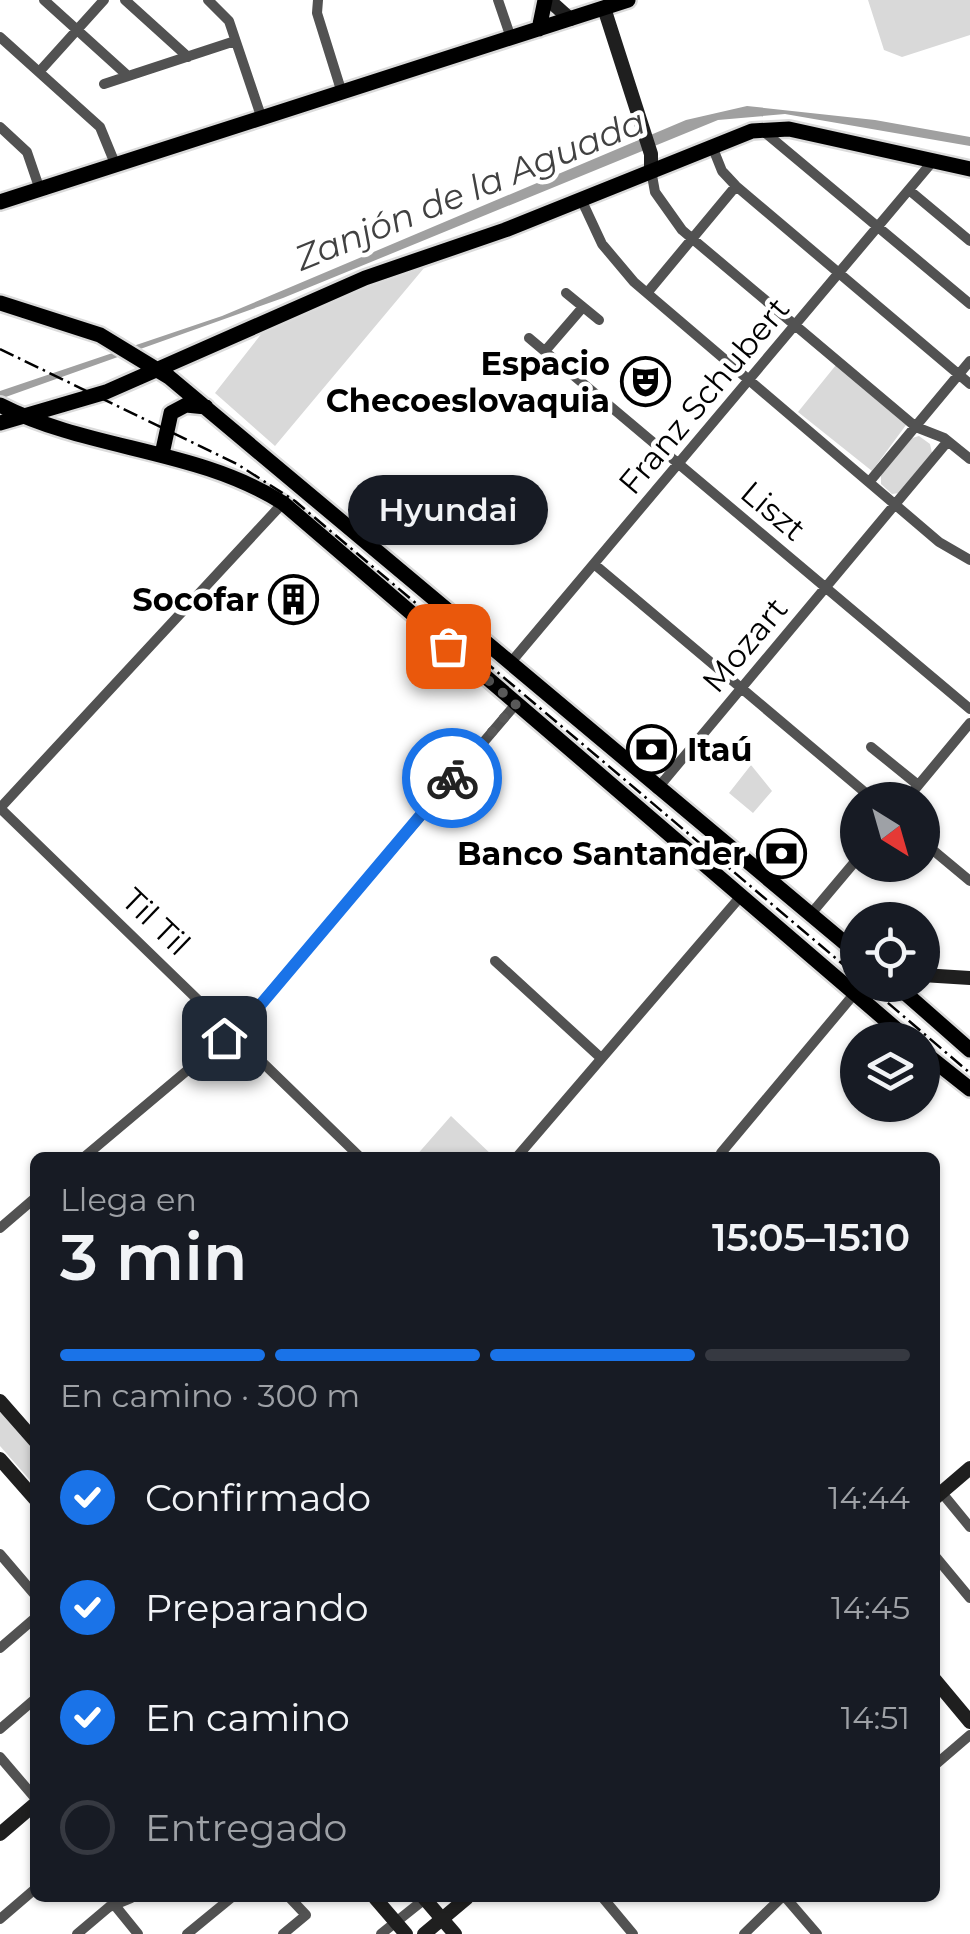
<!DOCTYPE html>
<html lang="es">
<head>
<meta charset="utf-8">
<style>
	:root { --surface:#171b24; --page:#242831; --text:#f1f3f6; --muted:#9ea1a6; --line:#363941; --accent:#1a73e8 }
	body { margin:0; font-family:Montserrat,sans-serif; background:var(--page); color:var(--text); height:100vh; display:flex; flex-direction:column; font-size:38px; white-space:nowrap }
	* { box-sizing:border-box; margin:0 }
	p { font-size:32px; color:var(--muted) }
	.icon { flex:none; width:55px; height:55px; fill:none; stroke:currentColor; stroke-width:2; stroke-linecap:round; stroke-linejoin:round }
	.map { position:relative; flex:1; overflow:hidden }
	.sheet { position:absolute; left:30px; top:1152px; width:910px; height:750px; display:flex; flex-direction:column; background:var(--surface); border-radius:15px; box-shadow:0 2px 8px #0004 }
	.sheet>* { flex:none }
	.needle { width:65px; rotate:143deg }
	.tools { position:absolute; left:840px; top:782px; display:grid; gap:20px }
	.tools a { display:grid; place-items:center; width:100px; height:100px; border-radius:50%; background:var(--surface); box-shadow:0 2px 8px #0004; font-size:50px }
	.pin { position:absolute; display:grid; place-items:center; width:85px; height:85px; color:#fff; margin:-42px; border-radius:20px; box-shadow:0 5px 15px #0006 }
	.courier { position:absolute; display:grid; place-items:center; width:100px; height:100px; margin:-50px; border:8px solid #1a73e8; border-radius:50%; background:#fff; color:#222; box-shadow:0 2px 12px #0007 }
	.bubble { position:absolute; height:70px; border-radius:35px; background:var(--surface); box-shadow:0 2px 8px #0004; font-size:32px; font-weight:600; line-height:70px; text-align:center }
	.overview em { font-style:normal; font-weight:600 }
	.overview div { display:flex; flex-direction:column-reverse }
	.overview { display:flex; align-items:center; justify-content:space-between; height:170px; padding:0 30px }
	h1 { font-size:65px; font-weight:600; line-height:75px }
	.bar { display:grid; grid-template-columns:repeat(4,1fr); gap:15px 10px; align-content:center; height:120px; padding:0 30px }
	.bar i { height:12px; border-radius:8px; background:var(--line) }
	.bar .active { background:var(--accent) }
	.bar p { grid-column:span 4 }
	ol { padding:0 30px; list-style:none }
	li { display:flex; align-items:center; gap:30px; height:110px }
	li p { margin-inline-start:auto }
	li .icon { padding:10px; border-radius:50%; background:var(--accent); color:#fff; stroke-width:4 }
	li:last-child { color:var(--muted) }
	li i { width:55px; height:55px; border:5px solid var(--line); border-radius:50% }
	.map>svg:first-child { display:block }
	.green { fill:#d9d9d9 }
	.water { fill:#a0a0a0 }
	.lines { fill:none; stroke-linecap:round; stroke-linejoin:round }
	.primary-casing { stroke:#dbdbdb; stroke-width:20 }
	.street { stroke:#525252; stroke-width:10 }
	.secondary { stroke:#1f1f1f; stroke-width:14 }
	.primary { stroke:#000; stroke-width:15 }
	.rail { stroke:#000; stroke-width:2.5; stroke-dasharray:15 5 2.5 5; stroke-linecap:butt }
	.done { stroke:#595959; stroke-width:10; stroke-dasharray:0 18 }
	.route { stroke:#1a73e8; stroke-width:12 }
	.labels { text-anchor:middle; stroke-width:9; stroke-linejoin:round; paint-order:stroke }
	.poi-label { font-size:32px; font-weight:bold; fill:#000; stroke:#fff; text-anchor:end }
	.street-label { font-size:32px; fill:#000; stroke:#fff }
	.water-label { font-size:35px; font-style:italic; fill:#414141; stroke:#fff }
</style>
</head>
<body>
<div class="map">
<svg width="970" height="1934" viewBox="0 0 970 1934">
	<rect width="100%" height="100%" fill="#fff"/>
	<path class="green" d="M868 0H970V35L902 57 884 50Z
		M424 268 275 446 215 393 266 328 391 277Z
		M836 365 906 425 872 471 798 412Z
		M919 436 930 444 932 453 899 493 892 494 881 484V475L912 438Z
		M751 765 772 791 753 813 729 793Z
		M451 1116 494 1157H415Z
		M0 1405 35 1446V1486L0 1446Z"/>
	<path class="water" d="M747 106 875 120 970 137V146L785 114 718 120 283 298 0 399V391L222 316 686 120Z"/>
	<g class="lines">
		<defs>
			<path id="primary" d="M539 29 545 0
				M0 202 628 0
				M0 303 100 335 169 377 858 954
				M0 405C90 451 196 448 283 503L909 1040
				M0 423 106 392 365 278 505 230 752 131 789 129 970 169
				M162 454 171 413 186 405 206 407
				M896 985 970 1050
				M922 1051 970 1089"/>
		</defs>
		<use href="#primary" class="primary-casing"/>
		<path class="street" d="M44 0 128 76
			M125 0 188 57
			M208 0 229 21 262 119
			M318 0 317 13 342 93
			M498 0 511 38
			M0 37 100 127 116 166
			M39 72 104 0
			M104 84 235 41
			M0 127 27 152 40 190
			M762 130 970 304
			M712 146 722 171 736 186 970 384
			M651 170 655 192 682 230 916 427 944 438 970 459
			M909 190 970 241
			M581 199 602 244 634 282 939 542 970 560
			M566 293 599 320
			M647 293 736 186
			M529 338 970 709
			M545 351 583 307
			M870 481 970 361
			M283 503 0 808 361 1158
			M594 564 874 800
			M512 661 933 161
			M871 747 918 785
			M657 789 948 441
			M906 800 970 723
			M922 841 970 881
			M810 915 858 858
			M495 961 601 1058
			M721 1153 855 993
			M83 1158 246 1021 516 704
			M516 1158 741 896
			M0 1228 35 1198
			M942 1493 970 1527
			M0 1554 35 1595
			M935 1556 970 1598
			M0 1648 35 1618
			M0 1729 35 1699
			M0 1757 35 1798
			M935 1765 970 1735
			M118 1898 117 1908 138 1934
			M603 1898 633 1934
			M786 1898 817 1934
			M0 1919 35 1889
			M77 1934 109 1907 131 1898
			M187 1934 231 1898
			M283 1934 306 1915 290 1898
			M381 1934 426 1898
			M744 1934 781 1898"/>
		<path class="secondary" d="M549 0 570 19
			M604 8 651 154V170
			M922 975 970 978
			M0 1401 35 1441
			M0 1459 35 1499
			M935 1498 970 1468
			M935 1680 970 1722
			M0 1834 35 1804
			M375 1898 406 1934
			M424 1898 455 1934
			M424 1934 467 1898"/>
		<use href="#primary" class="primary"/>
		<path class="rail" d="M0 349 237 464 295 501 858 977
			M867 985 970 1073"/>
	</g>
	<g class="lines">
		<path class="done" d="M448 646 516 704 452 778"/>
		<path class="route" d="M224 1038 246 1022 452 778"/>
	</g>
	<defs>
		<symbol id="theatre-ring" viewBox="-11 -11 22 22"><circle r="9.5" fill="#fff" stroke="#000" stroke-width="1.5"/><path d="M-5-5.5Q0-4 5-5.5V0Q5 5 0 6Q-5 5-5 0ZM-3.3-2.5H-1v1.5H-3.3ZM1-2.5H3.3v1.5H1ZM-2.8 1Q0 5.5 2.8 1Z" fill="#000"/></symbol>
		<symbol id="building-ring" viewBox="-11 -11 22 22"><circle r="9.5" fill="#fff" stroke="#000" stroke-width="1.5"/><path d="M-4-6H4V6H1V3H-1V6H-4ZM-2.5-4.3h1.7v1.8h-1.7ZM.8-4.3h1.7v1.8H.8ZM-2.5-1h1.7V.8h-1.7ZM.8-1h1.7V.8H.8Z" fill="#000"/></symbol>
		<symbol id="bank-ring" viewBox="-11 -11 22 22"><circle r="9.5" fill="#fff" stroke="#000" stroke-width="1.5"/><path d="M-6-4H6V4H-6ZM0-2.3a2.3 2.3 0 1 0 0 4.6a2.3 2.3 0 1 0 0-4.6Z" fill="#000"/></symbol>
	</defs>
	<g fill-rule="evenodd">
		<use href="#theatre-ring" x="618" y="354" width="55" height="55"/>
		<use href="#building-ring" x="266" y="572" width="55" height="55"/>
		<use href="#bank-ring" x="624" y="722" width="55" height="55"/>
		<use href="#bank-ring" x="754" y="826" width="55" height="55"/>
	</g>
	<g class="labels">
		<g class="poi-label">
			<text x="610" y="375">Espacio<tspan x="610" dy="37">Checoeslovaquia</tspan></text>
			<text x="259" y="611">Socofar</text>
			<text x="687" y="761" text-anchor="start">Itaú</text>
			<text x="746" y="865">Banco Santander</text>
		</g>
		<g class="street-label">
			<text transform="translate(704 396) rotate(-50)" y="11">Franz Schubert</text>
			<text transform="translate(773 511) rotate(40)" y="11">Liszt</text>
			<text transform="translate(745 645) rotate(-50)" y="11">Mozart</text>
			<text transform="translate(156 922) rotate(44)" y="11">Til Til</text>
		</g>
		<g class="water-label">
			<text transform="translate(470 190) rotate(-22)" y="12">Zanjón de la Aguada</text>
		</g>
	</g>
</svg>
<div class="tools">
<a><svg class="needle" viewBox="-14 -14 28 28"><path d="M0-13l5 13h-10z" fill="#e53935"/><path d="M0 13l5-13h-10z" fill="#9ea1a6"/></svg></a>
<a><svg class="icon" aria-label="locate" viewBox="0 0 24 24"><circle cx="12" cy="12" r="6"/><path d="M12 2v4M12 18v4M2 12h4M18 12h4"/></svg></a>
<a><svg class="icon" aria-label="layers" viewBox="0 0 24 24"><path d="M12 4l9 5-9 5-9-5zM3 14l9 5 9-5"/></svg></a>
</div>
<div class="pin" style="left:448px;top:646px;background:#ea580c"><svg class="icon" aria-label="bag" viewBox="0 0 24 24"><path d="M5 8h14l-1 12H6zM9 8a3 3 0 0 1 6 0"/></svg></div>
<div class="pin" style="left:224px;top:1038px;background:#1f2937"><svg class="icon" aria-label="home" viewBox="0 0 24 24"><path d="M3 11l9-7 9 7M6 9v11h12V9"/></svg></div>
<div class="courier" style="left:452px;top:778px"><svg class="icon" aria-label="bike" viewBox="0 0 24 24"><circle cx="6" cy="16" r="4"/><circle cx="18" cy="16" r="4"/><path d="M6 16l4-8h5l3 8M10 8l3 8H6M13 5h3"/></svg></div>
<div class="bubble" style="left:348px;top:475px;width:200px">Hyundai</div>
<section class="sheet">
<div class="overview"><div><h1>3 min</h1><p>Llega en</p></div><em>15:05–15:10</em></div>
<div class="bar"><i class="active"></i><i class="active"></i><i class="active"></i><i></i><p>En camino · 300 m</p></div>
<ol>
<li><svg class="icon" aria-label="check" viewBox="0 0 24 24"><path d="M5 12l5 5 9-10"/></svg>Confirmado<p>14:44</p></li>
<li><svg class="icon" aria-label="check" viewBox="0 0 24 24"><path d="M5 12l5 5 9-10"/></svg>Preparando<p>14:45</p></li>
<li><svg class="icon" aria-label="check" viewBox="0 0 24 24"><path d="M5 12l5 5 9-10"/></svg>En camino<p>14:51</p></li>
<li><i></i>Entregado</li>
</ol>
</section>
</div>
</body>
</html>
